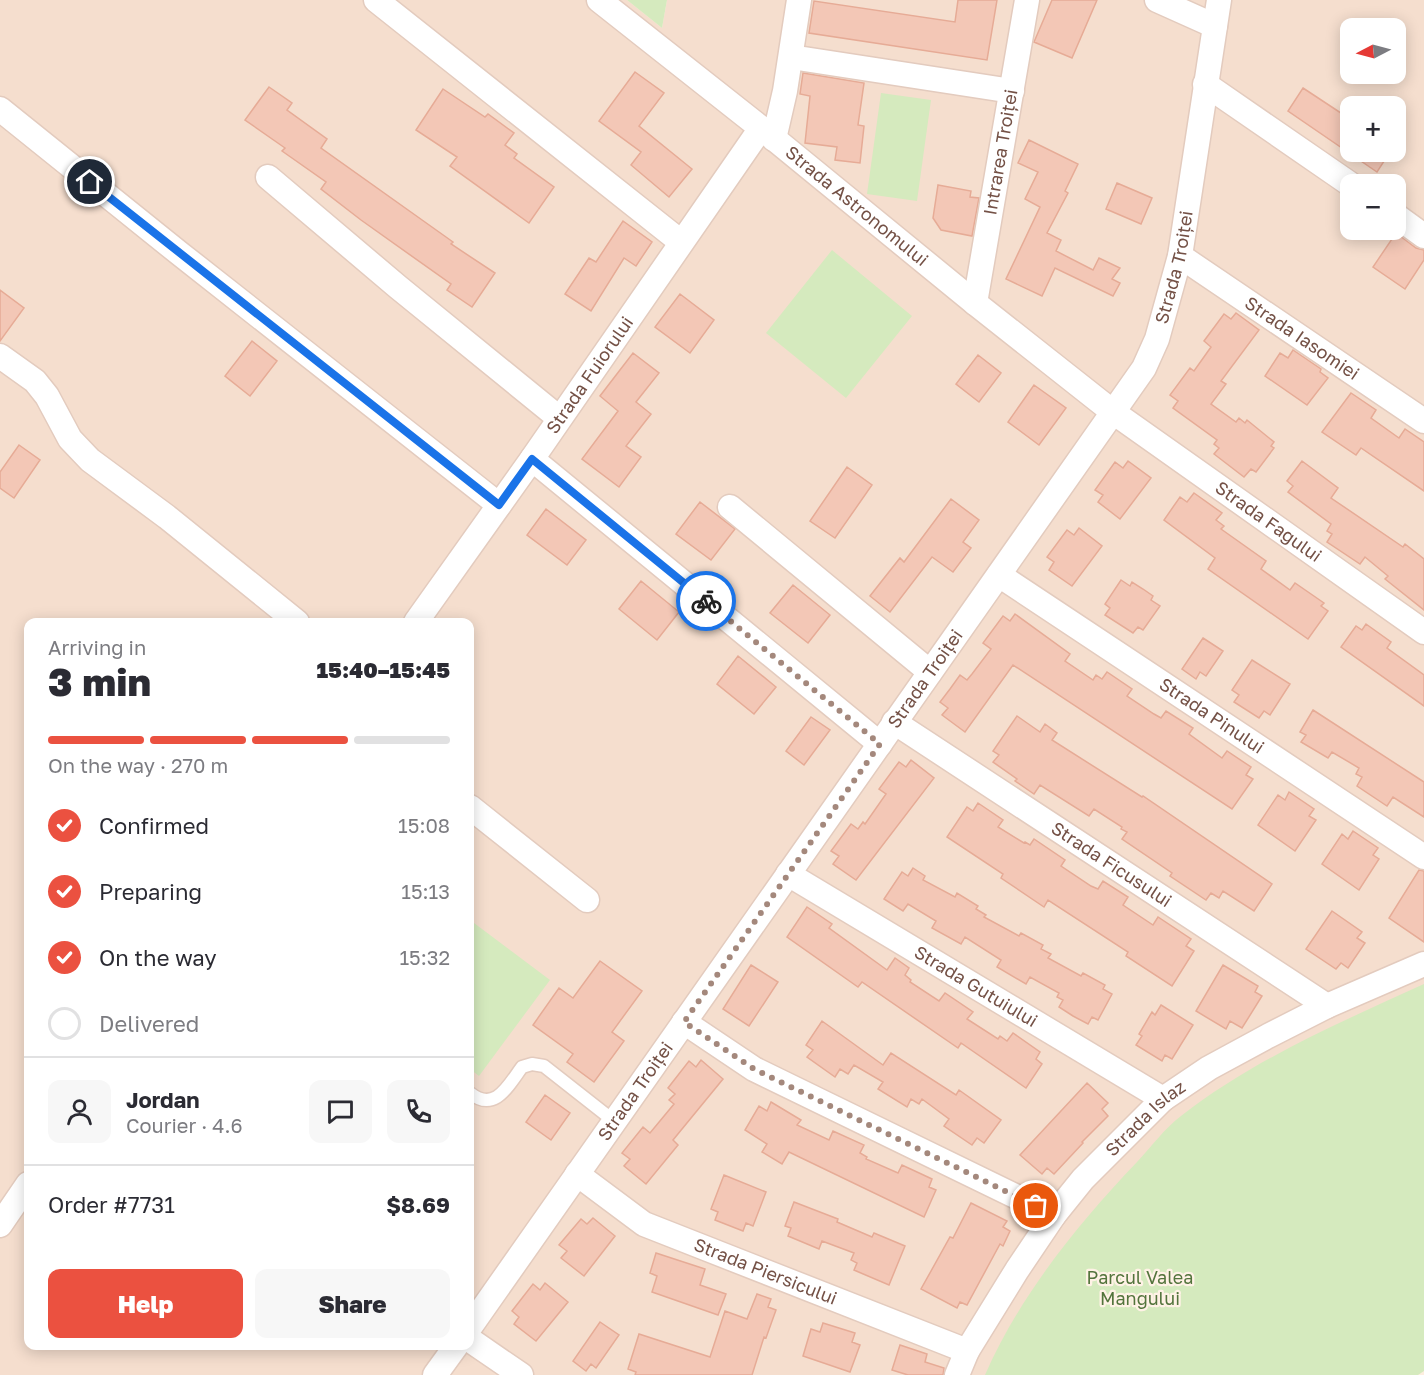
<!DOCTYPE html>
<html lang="en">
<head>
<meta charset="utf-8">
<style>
	:root { --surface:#fff; --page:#f7f7f7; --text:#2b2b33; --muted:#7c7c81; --line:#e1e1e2; --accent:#eb5140 }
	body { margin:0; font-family:"Golos Text",sans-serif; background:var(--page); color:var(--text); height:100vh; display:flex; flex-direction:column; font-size:22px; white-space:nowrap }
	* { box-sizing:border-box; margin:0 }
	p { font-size:20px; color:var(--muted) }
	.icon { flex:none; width:33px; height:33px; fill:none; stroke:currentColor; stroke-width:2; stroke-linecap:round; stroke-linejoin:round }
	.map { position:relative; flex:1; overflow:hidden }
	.side { position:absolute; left:24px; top:618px; width:450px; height:732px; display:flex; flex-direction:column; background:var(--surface); border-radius:12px; box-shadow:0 3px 15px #0003 }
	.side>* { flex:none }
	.needle { width:39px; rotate:264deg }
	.controls { position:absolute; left:1340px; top:18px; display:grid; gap:12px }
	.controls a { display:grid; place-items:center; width:66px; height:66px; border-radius:12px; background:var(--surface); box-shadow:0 3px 15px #0003; font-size:30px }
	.pin { position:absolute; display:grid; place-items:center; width:51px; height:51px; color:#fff; margin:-26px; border:3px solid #fff; border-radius:50%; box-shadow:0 2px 6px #0007 }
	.courier { position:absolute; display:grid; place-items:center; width:60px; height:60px; margin:-30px; border:4px solid #1a73e8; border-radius:50%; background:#fff; color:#222; box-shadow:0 2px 8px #0007 }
	.headline em { font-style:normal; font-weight:800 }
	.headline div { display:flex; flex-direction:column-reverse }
	.headline { display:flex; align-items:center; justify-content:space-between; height:102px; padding:0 24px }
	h1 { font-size:39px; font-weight:800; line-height:45px }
	.bar { display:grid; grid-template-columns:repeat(4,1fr); gap:9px 6px; align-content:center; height:72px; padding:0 24px }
	.bar i { height:8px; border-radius:4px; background:var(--line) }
	.bar .current { background:var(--accent) }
	.bar p { grid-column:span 4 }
	.line { display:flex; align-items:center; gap:15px; padding:0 24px; border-top:2px solid var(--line) }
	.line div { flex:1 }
	.round { display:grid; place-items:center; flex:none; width:63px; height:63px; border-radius:12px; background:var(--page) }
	ol { padding:0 24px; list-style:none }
	li { display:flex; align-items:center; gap:18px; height:66px }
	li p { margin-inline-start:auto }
	li .icon { padding:6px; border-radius:50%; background:var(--accent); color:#fff; stroke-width:4 }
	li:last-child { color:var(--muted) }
	li i { width:33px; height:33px; border:3px solid var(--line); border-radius:50% }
	.action { display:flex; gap:12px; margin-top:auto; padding:12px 24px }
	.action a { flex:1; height:69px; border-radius:12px; background:var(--accent); color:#fff; font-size:24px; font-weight:800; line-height:69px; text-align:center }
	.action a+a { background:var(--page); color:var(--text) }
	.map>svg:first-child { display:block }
	.residential { fill:#f5dece; fill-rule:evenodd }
	.green { fill:#d5eabe }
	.building { fill:#f3c7b6; stroke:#e6ab96; stroke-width:1.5 }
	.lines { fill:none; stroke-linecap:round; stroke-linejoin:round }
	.lane-casing { stroke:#e3cbbe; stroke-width:15 }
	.street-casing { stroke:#e3cbbe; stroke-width:27 }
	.lane { stroke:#fff; stroke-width:12 }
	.street { stroke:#fff; stroke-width:24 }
	.done { stroke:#a4887c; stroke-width:6; stroke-dasharray:0 10.8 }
	.route { stroke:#1a73e8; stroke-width:8 }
	.labels { text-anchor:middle; stroke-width:4.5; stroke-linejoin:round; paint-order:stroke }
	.street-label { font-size:18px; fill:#745146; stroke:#fff2e6 }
	.park-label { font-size:18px; fill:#53743c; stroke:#fff2e6 }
</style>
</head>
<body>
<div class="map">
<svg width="1424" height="1375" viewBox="0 0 1424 1375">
	<rect width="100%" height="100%" fill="#fdeedf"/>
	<path class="residential" d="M0 0H627L662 28 667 0H1424V1107L1185 1375H0ZM1350 28H1395V74H1350ZM1350 106H1395V152H1350ZM1350 184H1395V230H1350ZM28 622H470V1346H28Z"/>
	<path class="green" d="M627 0H667L662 28Z
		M881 93 931 100 917 201 867 194Z
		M832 250 912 316 846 398 766 333Z
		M470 920 550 980 479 1076 470 1069Z
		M1424 984V1371L1418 1375H985C1020 1295 1078 1224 1137 1162 1151 1147 1165 1128 1181 1116 1254 1059 1341 1022 1424 984Z"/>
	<path class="building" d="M958 0H997L987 60 809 33 814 1 955 22Z
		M1052 0H1097L1072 58 1034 42Z
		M635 72 664 93 639 126 692 169 669 197 631 165 641 152 599 121Z
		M803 73 864 83 858 125 864 126 860 163 835 160 837 147 805 143 810 96 800 94Z
		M269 87 292 103 287 110 327 139 321 148 453 242 451 244 495 273 472 307 447 290 451 284 361 220 321 189 326 182 282 151 285 148 245 120Z
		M1303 88 1350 119V152H1390L1377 172 1288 111Z
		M443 89 485 117 488 114 514 133 505 145 517 154 514 158 554 187 529 223 450 166 457 157 416 130Z
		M1029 140 1078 164 1065 191 1068 193 1047 233 1061 240 1056 251 1093 270 1099 258 1120 268 1112 279 1120 283 1113 296 1055 268 1042 296 1006 279 1040 207 1025 199 1038 172 1018 163Z
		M1117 183 1152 198 1141 224 1106 209Z
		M938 185 971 191 970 197 979 198 972 236 941 230 933 218Z
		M623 221 652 242 636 266 624 258 591 311 565 294 589 258 596 262Z
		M1396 233 1416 248 1424 250V260L1405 289 1373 267Z
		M0 290 24 308 0 341Z
		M680 294 714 320 690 353 655 327Z
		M1236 313 1259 330 1221 381 1226 384 1211 404 1236 422 1239 418 1245 423 1247 420 1274 442 1271 446 1274 448 1256 472 1251 469 1244 477 1214 454 1219 448 1214 444 1217 440 1173 408 1178 401 1170 395 1190 368 1194 371 1211 347 1204 341 1224 314 1231 319Z
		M252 341 277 361 250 396 225 376Z
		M1293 350 1321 369 1320 372 1328 378 1307 405 1265 376 1280 353 1288 358Z
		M633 353 659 373 636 402 651 414 626 446 641 457 619 487 582 459 618 411 600 396Z
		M978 355 1001 373 979 402 956 384Z
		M1034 385 1066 408 1039 445 1008 422Z
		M1351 393 1376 410 1371 418 1399 438 1405 429 1424 442V491L1361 448 1356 455 1322 432Z
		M19 445 40 460 14 498 0 488V472Z
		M1128 461 1151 478 1120 519 1098 502 1103 495 1095 490 1115 462 1123 468Z
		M1302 461 1338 488 1331 498 1403 547 1405 544 1424 559V610L1385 579 1388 576 1365 557 1360 564 1327 542 1332 534 1327 531 1331 524 1288 492 1293 486 1287 481Z
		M847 467 872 485 835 538 810 521Z
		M1194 493 1222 513 1216 520 1224 526 1221 529 1266 561 1261 569 1290 590 1295 583 1324 603 1321 606 1328 611 1308 639 1208 569 1215 558 1164 520 1180 497 1187 502Z
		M951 499 979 520 963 542 971 548 953 572 932 557 890 612 870 596 900 558 904 562Z
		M700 502 735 529 711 560 676 534Z
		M546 509 586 540 567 565 527 535Z
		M1079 528 1102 546 1072 586 1049 570 1054 562 1047 557 1067 530 1074 535Z
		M1121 580 1130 586 1132 582 1143 589 1153 596 1151 600 1160 606 1143 630 1138 627 1133 633 1105 615 1110 608 1105 604Z
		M641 581 679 612 657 640 619 609Z
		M793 585 830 615 808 643 770 613Z
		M1015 614 1070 654 1065 661 1093 680 1096 675 1102 679 1107 672 1132 689 1127 696 1154 714 1161 718 1166 711 1193 728 1189 734 1222 758 1227 751 1251 767 1246 775 1253 779 1232 809 1013 665 965 732 942 715 948 708 940 702 950 689 960 675 967 680 972 674 991 649 983 643 1003 616 1010 621Z
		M1366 624 1391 642 1387 648 1424 675V706L1341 647 1356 626 1362 630Z
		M1203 638 1223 651 1206 676 1200 672 1196 679 1182 669Z
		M738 656 776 687 754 714 717 684Z
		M1252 660 1290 684 1270 715 1264 711 1259 718 1234 702 1239 695 1232 690Z
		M1313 710 1424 782V817L1393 797 1387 806 1357 786 1362 777 1356 774 1359 768 1332 752 1328 758 1301 742 1306 735 1300 732Z
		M1017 716 1040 732 1045 724 1057 733 1052 740 1142 797 1143 796 1272 884 1254 911 1223 891 1219 898 1211 893 1206 900 1170 876 1172 873 1122 839 1127 832 1121 829 1122 827 1094 809 1089 816 1040 785 1034 794 1015 781 1017 779 993 762 999 755 993 751Z
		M811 717 830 730 804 765 786 751Z
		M911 760 934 778 856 880 833 864 839 856 831 851 851 824 858 829 863 822 865 824 886 794 879 789 899 762 906 767Z
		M1289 792 1314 809 1309 816 1316 820 1295 851 1258 825 1278 795 1285 800Z
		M978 803 1003 820 998 827 1024 843 1025 842 1030 845 1034 839 1065 860 1061 866 1091 886 1098 889 1103 881 1128 897 1123 905 1153 925 1158 917 1191 939 1186 946 1194 951 1172 986 1126 956 1128 952 1048 900 1044 907 1001 878 1003 874 947 837 967 807 973 811Z
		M1353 831 1378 848 1373 855 1379 859 1359 890 1322 864 1342 834 1348 839Z
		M913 868 925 876 923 880 955 897 957 893 978 906 976 909 986 915 984 917 1019 936 1021 933 1043 945 1041 949 1051 954 1048 958 1081 976 1083 973 1105 985 1103 989 1112 994 1098 1020 1092 1017 1088 1024 1073 1016 1059 1007 1063 1000 1057 997 1059 993 1030 977 1026 984 997 967 1001 960 965 937 961 944 932 928 936 921 908 904 903 911 884 899 902 872 908 876Z
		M1419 870 1424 871V942L1389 918Z
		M807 907 832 924 829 928 887 970 895 958 909 968 905 975 911 980 910 982 939 1001 945 993 973 1012 967 1019 998 1039 1000 1036 1007 1041 1013 1033 1040 1052 1036 1059 1042 1064 1026 1088 961 1043 958 1048 862 982 858 987 787 937Z
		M1332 911 1362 932 1357 938 1365 943 1348 968 1341 963 1336 969 1306 949Z
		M600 961 642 991 612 1032 624 1041 594 1082 567 1062 573 1054 533 1025 559 988 573 998Z
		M751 965 778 982 749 1026 723 1009Z
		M1223 965 1258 986 1255 992 1262 996 1242 1028 1230 1021 1226 1029 1196 1011Z
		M1161 1005 1193 1025 1172 1059 1165 1055 1162 1061 1136 1045 1142 1036 1139 1034 1152 1012 1155 1015Z
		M822 1021 883 1065 891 1053 956 1095 959 1090 1001 1120 984 1143 977 1138 972 1145 944 1126 949 1119 922 1099 919 1104 911 1099 907 1107 878 1089 883 1082 854 1065 848 1074 840 1069 835 1077 807 1057 813 1050 806 1045Z
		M701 1060 723 1079 673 1140 678 1145 646 1184 624 1166 630 1159 622 1153 643 1127 650 1133 674 1104 669 1100 675 1094 668 1088 689 1061 696 1067Z
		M1087 1083 1108 1103 1102 1109 1108 1116 1082 1142 1083 1143 1054 1174 1047 1168 1042 1174 1020 1155Z
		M545 1095 570 1113 551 1140 526 1122Z
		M771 1102 801 1120 797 1125 829 1140 833 1131 864 1145 860 1153 867 1157 866 1159 898 1173 902 1165 932 1179 929 1187 936 1190 924 1217 789 1152 782 1164 762 1152 767 1144 745 1130 759 1106 767 1111Z
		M724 1175 766 1192 753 1226 746 1223 743 1231 715 1220 718 1212 711 1209Z
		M794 1202 838 1219 837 1222 872 1237 874 1233 905 1246 889 1285 854 1270 857 1263 851 1260 854 1253 822 1241 819 1249 788 1236 791 1228 785 1226Z
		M971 1203 1007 1221 1003 1227 1010 1231 1003 1246 1000 1244 967 1305 960 1302 957 1308 921 1289 950 1237 953 1238Z
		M593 1218 615 1236 584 1276 561 1258 567 1251 559 1245 581 1219 587 1224Z
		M656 1253 705 1269 700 1285 726 1294 718 1315 652 1292 657 1276 650 1273Z
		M545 1283 568 1302 536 1341 514 1324 519 1317 512 1311 533 1284 540 1290Z
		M757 1294 771 1299 768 1307 776 1310 766 1338 764 1337 752 1375H635L636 1372 628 1369 639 1334 710 1357 725 1311 747 1319Z
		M600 1322 619 1335 596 1368 591 1364 586 1371 573 1361Z
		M823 1323 855 1333 852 1342 860 1345 850 1372 803 1356 811 1329 820 1332Z
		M900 1345 927 1354 925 1362 944 1368 943 1375H908L892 1370Z"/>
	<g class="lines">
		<defs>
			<path id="lane" d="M470 1093C495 1113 508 1086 522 1067L532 1064 544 1066 614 1121"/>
			<g id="street">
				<path d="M376 0 681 242"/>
				<path id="s1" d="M599 0 761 128 975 303 1113 412 1424 632"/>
				<path d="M1157 0 1215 26"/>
				<path d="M804 59 1012 91"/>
				<path d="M1205 84 1350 184"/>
				<path d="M0 109 179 253 499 505"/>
				<path d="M774 139 785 91 799 0"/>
				<path d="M268 177 398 287 559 418"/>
				<path d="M1395 215 1424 236"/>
				<path id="s2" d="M1180 256 1424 421"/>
				<path id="s3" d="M975 303 1027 0"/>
				<path d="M0 356 35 381 47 396 70 439 90 460 167 517 297 622"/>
				<path d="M532 459 880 744"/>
				<path d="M730 507 930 672"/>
				<path id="s4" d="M999 575 1424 857"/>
				<path id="s5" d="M416 622 532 459 761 128"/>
				<path id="s6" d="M894 722 1327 1006"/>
				<path d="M470 807 587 900"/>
				<path id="s7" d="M788 874 1163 1099"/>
				<path d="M684 1022 754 1069 1054 1215"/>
				<path id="s8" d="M577 1174 644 1224 967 1351"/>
				<path d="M0 1225 28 1184"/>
				<path id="s9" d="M470 1327 1144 368 1157 339 1180 256 1219 0"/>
				<path d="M470 1340 521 1375"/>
				<path d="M435 1375 456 1346"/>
				<path id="s10" d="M957 1375 967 1351 1017 1270 1054 1215 1083 1179 1163 1099 1209 1068 1268 1036 1327 1006 1424 964"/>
			</g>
		</defs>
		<use href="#lane" class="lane-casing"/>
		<use href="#street" class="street-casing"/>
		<use href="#lane" class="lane"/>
		<use href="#street" class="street"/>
	</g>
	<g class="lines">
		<path class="done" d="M706 601 880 744 684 1022 754 1069 1036 1206"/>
		<path class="route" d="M90 182 499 505 532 459 706 601"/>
	</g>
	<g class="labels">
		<g class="street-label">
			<text dy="6" stroke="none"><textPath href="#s3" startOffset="153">Intrarea Troiței</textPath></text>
			<text dy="6" stroke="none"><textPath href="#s1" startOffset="330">Strada Astronomului</textPath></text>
			<text dy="6" stroke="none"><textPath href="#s9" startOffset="1278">Strada Troiței</textPath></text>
			<text dy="6" stroke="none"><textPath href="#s2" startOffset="147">Strada Iasomiei</textPath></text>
			<text dy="6" stroke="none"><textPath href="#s5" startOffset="302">Strada Fuiorului</textPath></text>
			<text dy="6" stroke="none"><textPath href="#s1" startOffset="849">Strada Fagului</textPath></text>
			<text dy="6" stroke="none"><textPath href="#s9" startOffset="792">Strada Troiței</textPath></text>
			<text dy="6" stroke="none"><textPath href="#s4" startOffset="255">Strada Pinului</textPath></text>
			<text dy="6" stroke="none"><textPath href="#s6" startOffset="260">Strada Ficusului</textPath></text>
			<text dy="6" stroke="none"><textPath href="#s7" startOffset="219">Strada Gutuiului</textPath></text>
			<text dy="6" stroke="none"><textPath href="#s9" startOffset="288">Strada Troiței</textPath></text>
			<text dy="6" stroke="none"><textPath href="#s10" startOffset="321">Strada Islaz</textPath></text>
			<text dy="6" stroke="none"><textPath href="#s8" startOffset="214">Strada Piersicului</textPath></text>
		</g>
		<g class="park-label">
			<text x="1140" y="1284">Parcul Valea<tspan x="1140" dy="21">Mangului</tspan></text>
		</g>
	</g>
</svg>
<div class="controls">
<a><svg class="needle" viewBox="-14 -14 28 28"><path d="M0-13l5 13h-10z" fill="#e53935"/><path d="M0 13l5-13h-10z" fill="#7c7c81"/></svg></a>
<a>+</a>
<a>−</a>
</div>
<div class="pin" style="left:1036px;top:1206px;background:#ea580c"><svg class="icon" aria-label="bag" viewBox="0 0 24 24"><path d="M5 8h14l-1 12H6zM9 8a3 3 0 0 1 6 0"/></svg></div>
<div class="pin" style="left:90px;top:182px;background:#1f2937"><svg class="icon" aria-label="home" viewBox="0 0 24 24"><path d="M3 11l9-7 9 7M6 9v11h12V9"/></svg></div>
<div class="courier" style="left:706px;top:601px"><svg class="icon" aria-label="bike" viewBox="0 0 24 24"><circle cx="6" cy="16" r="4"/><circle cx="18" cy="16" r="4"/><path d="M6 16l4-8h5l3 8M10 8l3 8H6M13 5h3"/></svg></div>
<section class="side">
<div class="headline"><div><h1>3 min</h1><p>Arriving in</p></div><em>15:40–15:45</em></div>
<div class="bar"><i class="current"></i><i class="current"></i><i class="current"></i><i></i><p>On the way · 270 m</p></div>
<ol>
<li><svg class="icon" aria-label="check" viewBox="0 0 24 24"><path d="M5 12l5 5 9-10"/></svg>Confirmed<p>15:08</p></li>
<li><svg class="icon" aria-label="check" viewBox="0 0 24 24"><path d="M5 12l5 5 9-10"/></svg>Preparing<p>15:13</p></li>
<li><svg class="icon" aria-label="check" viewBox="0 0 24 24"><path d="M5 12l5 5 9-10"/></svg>On the way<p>15:32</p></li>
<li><i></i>Delivered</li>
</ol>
<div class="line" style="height:108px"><a class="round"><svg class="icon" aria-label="person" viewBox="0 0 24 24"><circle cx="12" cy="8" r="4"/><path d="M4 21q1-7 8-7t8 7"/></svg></a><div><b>Jordan</b><p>Courier · 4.6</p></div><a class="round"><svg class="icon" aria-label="chat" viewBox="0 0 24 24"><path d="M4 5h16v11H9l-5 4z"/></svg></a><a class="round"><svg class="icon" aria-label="phone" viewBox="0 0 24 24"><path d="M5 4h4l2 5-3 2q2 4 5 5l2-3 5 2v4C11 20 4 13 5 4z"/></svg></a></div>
<div class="line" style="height:78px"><div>Order #7731</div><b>$8.69</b></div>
<div class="action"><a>Help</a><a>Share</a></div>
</section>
</div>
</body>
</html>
